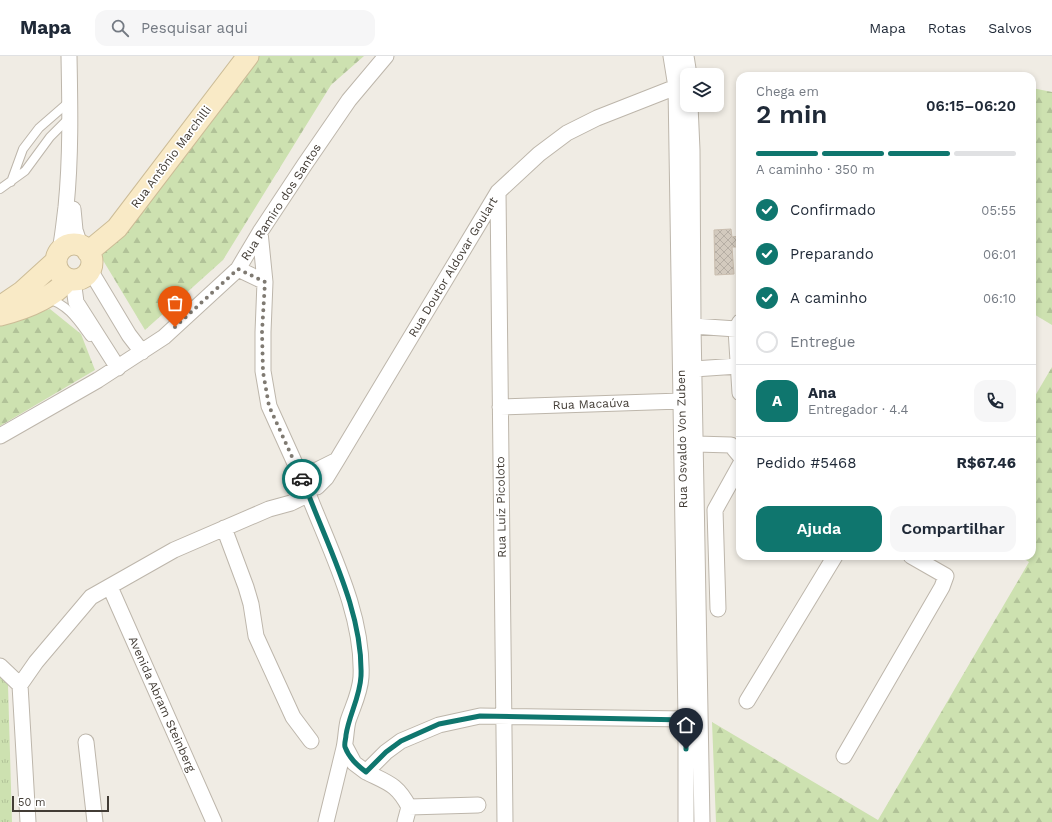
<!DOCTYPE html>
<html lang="pt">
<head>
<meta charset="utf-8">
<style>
	:root { --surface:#fff; --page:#f6f6f7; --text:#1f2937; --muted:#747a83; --line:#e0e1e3; --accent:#0f766e }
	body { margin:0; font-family:"Work Sans",sans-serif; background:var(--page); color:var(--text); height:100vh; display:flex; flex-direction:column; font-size:15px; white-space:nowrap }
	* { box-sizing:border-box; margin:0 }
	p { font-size:13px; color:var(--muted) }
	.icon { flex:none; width:22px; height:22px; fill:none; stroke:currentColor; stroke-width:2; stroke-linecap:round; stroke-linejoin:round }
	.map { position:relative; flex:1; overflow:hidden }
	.side { position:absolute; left:736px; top:16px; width:300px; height:488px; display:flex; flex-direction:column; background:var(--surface); border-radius:12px; box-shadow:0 2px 6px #0003 }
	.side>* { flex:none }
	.controls { position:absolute; left:680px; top:12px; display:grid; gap:8px }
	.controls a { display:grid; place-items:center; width:44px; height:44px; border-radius:8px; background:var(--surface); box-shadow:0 2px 6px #0003; font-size:20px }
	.scale { position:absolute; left:12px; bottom:10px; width:97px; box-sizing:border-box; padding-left:4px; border:2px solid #423c35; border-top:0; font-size:11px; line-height:14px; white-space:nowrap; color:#423c35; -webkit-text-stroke:3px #fff; paint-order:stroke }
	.pin { position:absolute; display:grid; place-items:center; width:34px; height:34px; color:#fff; margin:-41px -17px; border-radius:50% 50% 50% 0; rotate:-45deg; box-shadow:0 0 4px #0007 }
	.pin .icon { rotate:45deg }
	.courier { position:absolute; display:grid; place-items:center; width:40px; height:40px; margin:-20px; border:3px solid #0f766e; border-radius:50%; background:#fff; color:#222; box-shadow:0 1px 5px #0007 }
	.headline em { font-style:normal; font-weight:600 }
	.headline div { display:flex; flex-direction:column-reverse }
	.headline { display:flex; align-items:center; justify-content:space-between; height:68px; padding:0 20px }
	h1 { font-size:26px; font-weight:600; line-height:30px }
	.bar { display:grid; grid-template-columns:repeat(4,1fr); gap:6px 4px; align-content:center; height:48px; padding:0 20px }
	.bar i { height:5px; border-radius:3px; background:var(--line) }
	.bar .on { background:var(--accent) }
	.bar p { grid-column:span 4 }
	.line { display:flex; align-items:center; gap:10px; padding:0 20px; border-top:1px solid var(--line) }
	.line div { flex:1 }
	.round { display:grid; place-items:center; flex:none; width:42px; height:42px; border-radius:12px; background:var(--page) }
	ol { padding:0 20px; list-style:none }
	li { display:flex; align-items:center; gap:12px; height:44px }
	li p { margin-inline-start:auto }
	li .icon { padding:4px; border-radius:50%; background:var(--accent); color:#fff; stroke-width:4 }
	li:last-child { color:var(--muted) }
	li i { width:22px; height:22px; border:2px solid var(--line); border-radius:50% }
	.action { display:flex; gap:8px; margin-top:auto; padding:8px 20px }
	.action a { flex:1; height:46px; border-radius:12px; background:var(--accent); color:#fff; font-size:16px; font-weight:600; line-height:46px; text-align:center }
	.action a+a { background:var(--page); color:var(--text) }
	header { display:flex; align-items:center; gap:24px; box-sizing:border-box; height:56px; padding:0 20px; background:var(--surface); border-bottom:1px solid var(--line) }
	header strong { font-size:19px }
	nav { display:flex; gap:22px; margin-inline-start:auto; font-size:14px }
	.search { width:280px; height:36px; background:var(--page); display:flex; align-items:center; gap:10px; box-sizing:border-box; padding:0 14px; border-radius:12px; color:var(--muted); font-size:15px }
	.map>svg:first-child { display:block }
	.forest { fill:url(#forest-firs) }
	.park { fill:url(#park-tufts) }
	.building { fill:url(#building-cross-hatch); stroke:#cabeaf }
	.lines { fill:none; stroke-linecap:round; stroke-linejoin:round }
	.lane-casing { stroke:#bdb6ab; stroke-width:10 }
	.street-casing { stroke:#bdb6ab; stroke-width:17 }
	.secondary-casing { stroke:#ccbc97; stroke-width:23 }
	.lane { stroke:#fff; stroke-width:8 }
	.street { stroke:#fff; stroke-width:15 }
	.secondary { stroke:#f9eac6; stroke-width:21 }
	.done { stroke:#7f7a72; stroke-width:4; stroke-dasharray:0 7.2 }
	.route { stroke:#0f766e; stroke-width:5 }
	.labels { text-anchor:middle; stroke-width:3.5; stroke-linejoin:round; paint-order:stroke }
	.street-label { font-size:12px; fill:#423c35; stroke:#fff }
</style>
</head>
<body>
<header>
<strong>Mapa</strong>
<div class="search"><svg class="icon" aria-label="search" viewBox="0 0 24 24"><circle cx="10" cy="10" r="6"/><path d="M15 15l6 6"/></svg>Pesquisar aqui</div>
<nav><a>Mapa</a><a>Rotas</a><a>Salvos</a></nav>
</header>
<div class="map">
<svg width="1052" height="766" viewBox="0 0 1052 766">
	<defs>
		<pattern id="forest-firs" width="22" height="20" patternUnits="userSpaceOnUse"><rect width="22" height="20" fill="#cde1b0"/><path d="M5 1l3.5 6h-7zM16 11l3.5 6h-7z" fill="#b1c298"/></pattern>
		<pattern id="park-tufts" width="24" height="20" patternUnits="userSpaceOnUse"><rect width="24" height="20" fill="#cde1b0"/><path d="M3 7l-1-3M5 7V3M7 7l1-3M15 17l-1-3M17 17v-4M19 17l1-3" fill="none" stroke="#b1c298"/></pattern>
		<pattern id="building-cross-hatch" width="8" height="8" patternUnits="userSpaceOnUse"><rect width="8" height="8" fill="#d3cabe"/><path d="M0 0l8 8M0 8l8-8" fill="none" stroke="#b6aea4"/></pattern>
	</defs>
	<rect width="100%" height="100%" fill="#f0ece4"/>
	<path class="forest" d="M257 0H364L331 29 223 204 145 274 101 201Z
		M1032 32 1052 36V269L1032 257Z
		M50 253 81 278 95 314 0 370V268Z
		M1052 311V766H716L712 666 878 764 1029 506 1020 500H1032V345Z"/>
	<path class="park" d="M0 620 8 629 12 766H0Z"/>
	<path class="building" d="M731 173 732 181 740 180V191H732L734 218 715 219 714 174Z"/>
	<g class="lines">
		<defs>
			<path id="lane" d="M11 126 23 93 39 72 70 45
				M0 133 25 115 50 81 70 61
				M47 243C67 247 79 266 90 281"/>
			<path id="street" d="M671 0 676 31 686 663V766
				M686 0 689 19
				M690 49 692 94 693 270 702 766
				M498 136 505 766
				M73 153 75 174 80 189
				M260 176 265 226 263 276V315L269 350 302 423
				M60 194C63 179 64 166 66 151 71 100 70 51 69 0
				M238 213 265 226
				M90 214 129 279 142 296
				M73 224 76 246 118 312
				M693 270 736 273 740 275
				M694 313 738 310
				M740 337 736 273 740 266
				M500 351 681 345
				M0 380 98 324 164 281 238 213 260 176 305 108 349 44 386 0
				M696 388 731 389 740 400
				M307 421 317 414 337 404
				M317 431 326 422 337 404 498 136 539 98 567 77 597 62 676 31
				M309 440C331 496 364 560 361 621 360 637 353 650 348 665 346 673 346 683 344 692 338 717 332 741 326 766
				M224 472 246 531 251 548 256 580 293 661 311 685
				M110 531 214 766
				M718 553 715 454 740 409
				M0 610 20 629
				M747 645 835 500
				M86 686 95 766
				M345 690 354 707 366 716 386 696 401 685 439 669 480 660 686 663
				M844 700 942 531 946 520 911 500
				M366 716C388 727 397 728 409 751L405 766
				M409 751 478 749
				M28 766 20 629 36 606 91 541 174 494 269 453 291 447 305 440"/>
			<path id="secondary" d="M56 206a18 18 0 1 1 36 0a18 18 0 1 1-36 0Z
				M88 196 117 172 248 0
				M0 251 22 236 55 206
				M0 259C24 253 52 242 68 224"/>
		</defs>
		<use href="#lane" class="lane-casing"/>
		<use href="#street" class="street-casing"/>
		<use href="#secondary" class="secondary-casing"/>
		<use href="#lane" class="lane"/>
		<use href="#street" class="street"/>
		<use href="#secondary" class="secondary"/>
	</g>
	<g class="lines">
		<path class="done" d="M175 271 238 213 265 226 262 276 263 316 269 350 302 423"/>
		<path class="route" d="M302 423C297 431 298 439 309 440 331 497 363 559 361 620 360 641 349 659 346 679 346 683 344 687 345 691 349 702 357 709 366 716L386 696 401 685 439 668 480 660 686 664V693"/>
	</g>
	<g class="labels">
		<g class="street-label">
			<text transform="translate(171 101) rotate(-53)" y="4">Rua Antônio Marchilli</text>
			<text transform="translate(281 146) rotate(-57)" y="4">Rua Ramiro dos Santos</text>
			<text transform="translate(453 211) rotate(-59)" y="4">Rua Doutor Aldovar Goulart</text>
			<text transform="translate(591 348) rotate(-2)" y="4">Rua Macaúva</text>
			<text transform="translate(682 383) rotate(-91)" y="4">Rua Osvaldo Von Zuben</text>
			<text transform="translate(501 451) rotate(-91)" y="4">Rua Luíz Picoloto</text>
			<text transform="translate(162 648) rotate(66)" y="4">Avenida Abram Steinberg</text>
		</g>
	</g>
</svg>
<div class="controls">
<a><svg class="icon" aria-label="layers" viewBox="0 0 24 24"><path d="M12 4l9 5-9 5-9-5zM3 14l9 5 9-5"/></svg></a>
</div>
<div class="scale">50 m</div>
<div class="pin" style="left:175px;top:271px;background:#ea580c"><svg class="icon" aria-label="bag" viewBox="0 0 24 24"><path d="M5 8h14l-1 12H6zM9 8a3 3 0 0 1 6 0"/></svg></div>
<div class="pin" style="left:686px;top:693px;background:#1f2937"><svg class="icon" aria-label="home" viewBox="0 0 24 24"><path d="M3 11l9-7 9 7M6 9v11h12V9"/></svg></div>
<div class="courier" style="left:302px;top:423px"><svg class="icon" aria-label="car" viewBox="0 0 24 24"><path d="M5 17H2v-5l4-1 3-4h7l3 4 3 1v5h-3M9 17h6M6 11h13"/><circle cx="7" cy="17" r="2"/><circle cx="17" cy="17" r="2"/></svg></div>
<section class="side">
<div class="headline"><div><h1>2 min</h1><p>Chega em</p></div><em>06:15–06:20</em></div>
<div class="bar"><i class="on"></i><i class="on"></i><i class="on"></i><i></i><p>A caminho · 350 m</p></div>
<ol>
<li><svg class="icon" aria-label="check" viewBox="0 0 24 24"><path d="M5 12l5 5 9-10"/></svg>Confirmado<p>05:55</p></li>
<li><svg class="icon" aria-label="check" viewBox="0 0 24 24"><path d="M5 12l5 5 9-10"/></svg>Preparando<p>06:01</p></li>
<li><svg class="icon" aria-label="check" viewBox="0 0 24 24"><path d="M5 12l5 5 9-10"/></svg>A caminho<p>06:10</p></li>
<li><i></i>Entregue</li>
</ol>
<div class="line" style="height:72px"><b class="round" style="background:var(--accent);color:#fff">A</b><div><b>Ana</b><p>Entregador · 4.4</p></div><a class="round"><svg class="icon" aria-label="phone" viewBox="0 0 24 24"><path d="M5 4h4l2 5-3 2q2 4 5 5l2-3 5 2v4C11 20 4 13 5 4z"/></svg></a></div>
<div class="line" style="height:52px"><div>Pedido #5468</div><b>R$67.46</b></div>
<div class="action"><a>Ajuda</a><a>Compartilhar</a></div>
</section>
</div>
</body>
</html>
